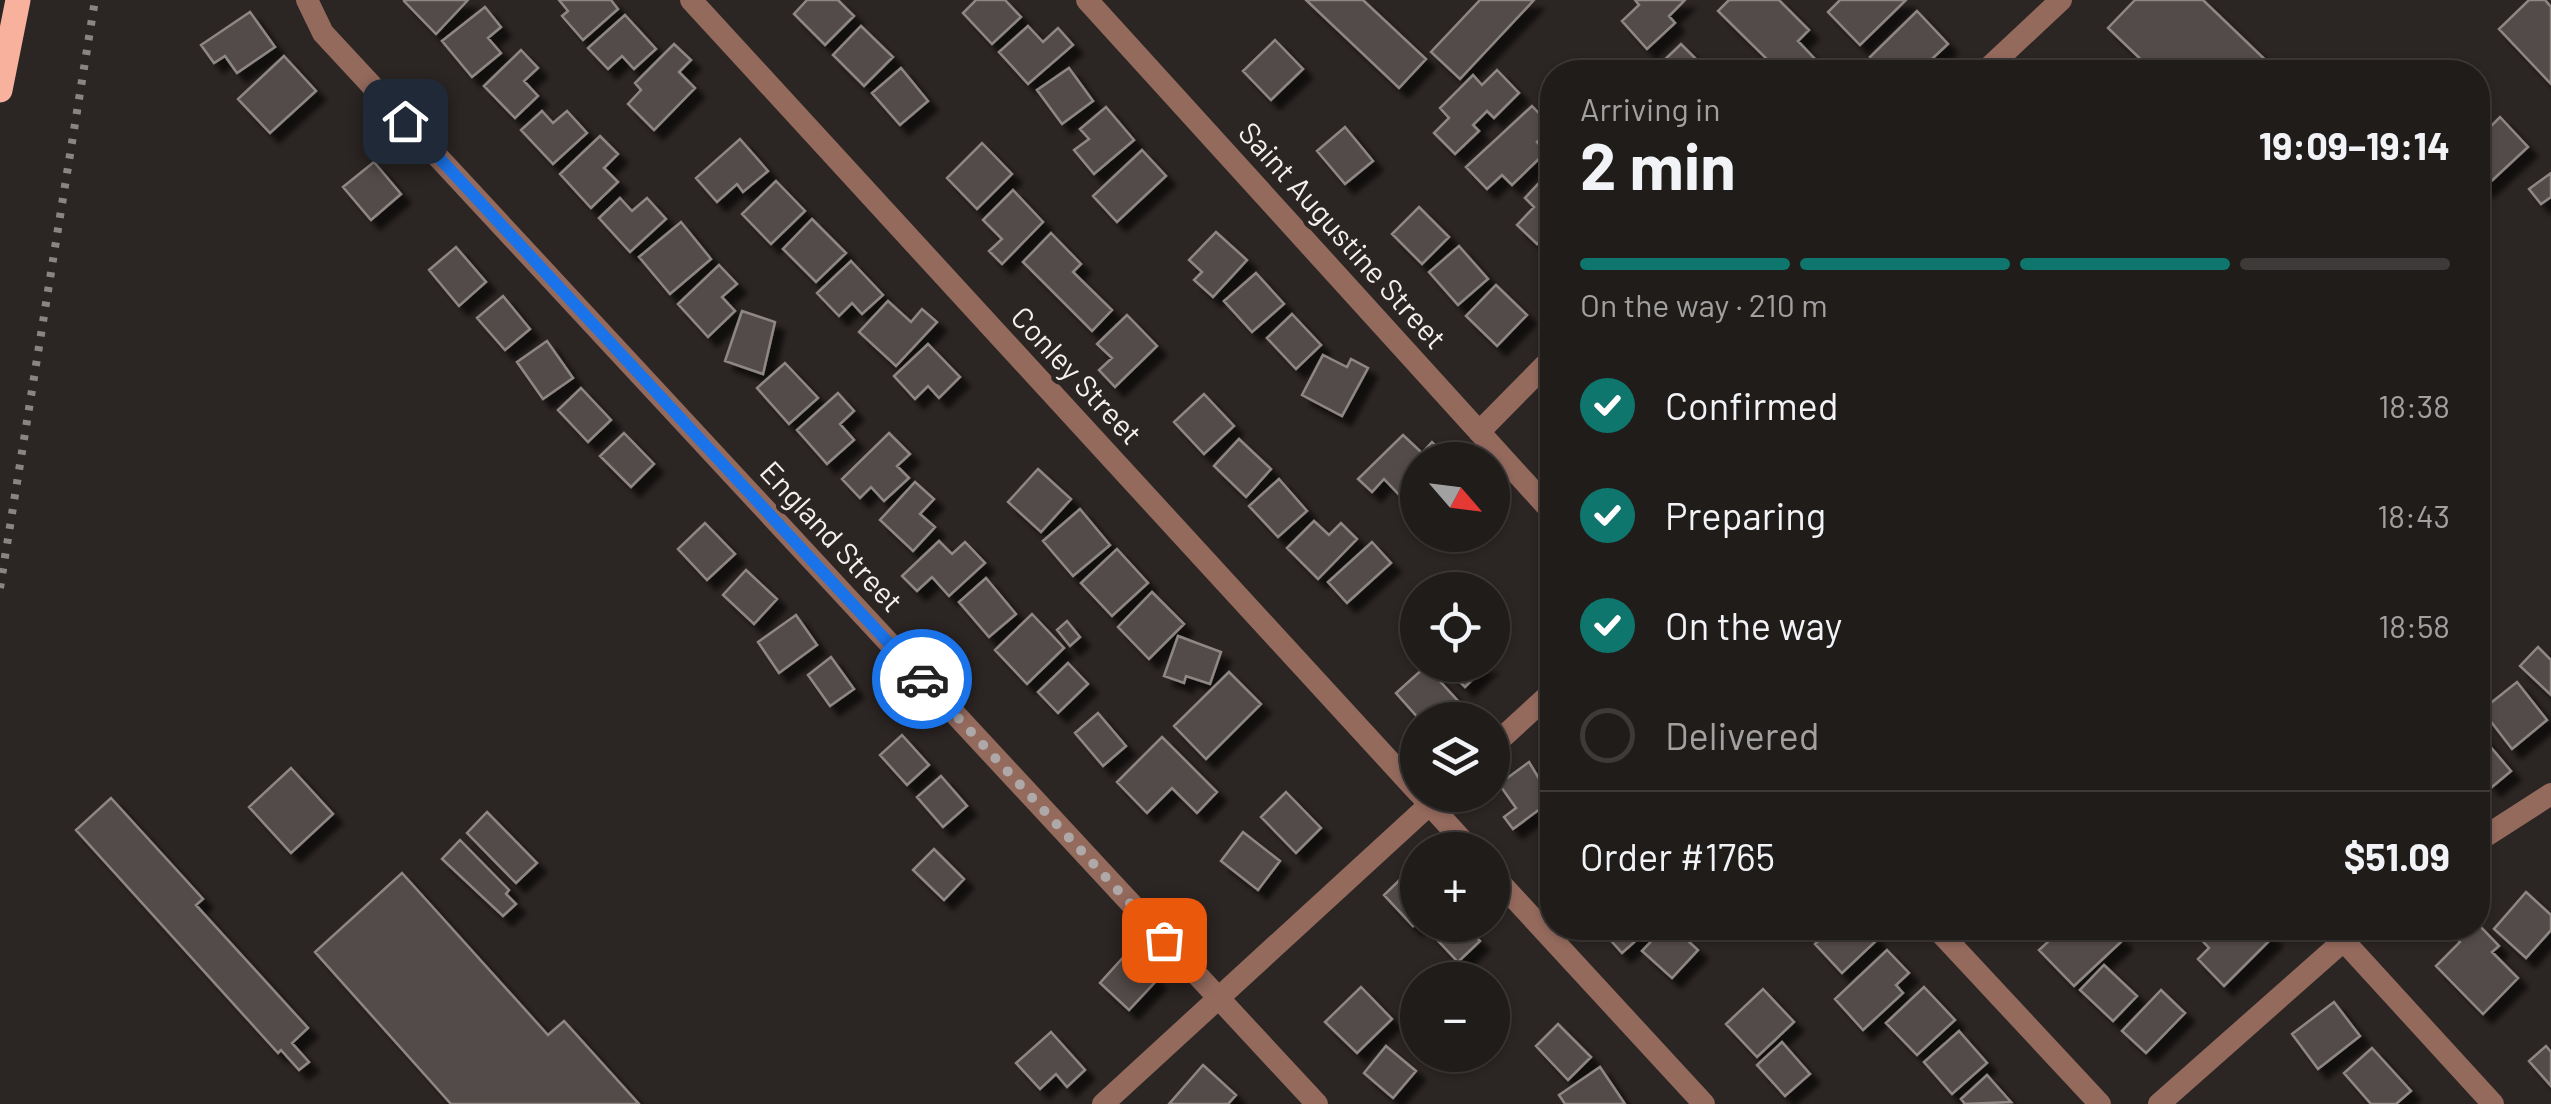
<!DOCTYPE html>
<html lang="en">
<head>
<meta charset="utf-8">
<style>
	:root { --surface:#201c1a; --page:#282523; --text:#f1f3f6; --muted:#a2a1a2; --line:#3d3a39; --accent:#0f766e }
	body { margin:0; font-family:Barlow,sans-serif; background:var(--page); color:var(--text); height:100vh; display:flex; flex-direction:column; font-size:38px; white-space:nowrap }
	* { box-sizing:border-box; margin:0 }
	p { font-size:32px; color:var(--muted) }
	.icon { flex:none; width:55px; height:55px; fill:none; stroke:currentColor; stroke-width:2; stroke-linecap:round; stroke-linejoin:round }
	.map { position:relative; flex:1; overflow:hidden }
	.side { position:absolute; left:1540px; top:60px; width:950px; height:880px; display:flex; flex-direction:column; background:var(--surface); border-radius:40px; box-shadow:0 2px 8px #0004,0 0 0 2px var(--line) }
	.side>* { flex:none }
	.needle { width:65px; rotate:118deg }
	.fabs { position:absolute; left:1400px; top:442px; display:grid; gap:20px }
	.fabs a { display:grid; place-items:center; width:110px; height:110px; border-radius:50%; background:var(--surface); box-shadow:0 2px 8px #0004,0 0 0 2px var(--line); font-size:50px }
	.pin { position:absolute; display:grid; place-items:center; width:85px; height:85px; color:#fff; margin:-42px; border-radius:20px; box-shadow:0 5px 15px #0006 }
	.courier { position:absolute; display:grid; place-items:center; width:100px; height:100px; margin:-50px; border:8px solid #1a73e8; border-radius:50%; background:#fff; color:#222; box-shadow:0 2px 12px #0007 }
	.head em { font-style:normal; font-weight:700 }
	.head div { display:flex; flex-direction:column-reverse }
	.head { display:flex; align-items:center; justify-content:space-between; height:170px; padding:0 40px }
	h1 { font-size:65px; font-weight:700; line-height:75px }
	.bar { display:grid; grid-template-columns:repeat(4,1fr); gap:15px 10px; align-content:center; height:120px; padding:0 40px }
	.bar i { height:12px; border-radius:8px; background:var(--line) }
	.bar .current { background:var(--accent) }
	.bar p { grid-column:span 4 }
	.line { display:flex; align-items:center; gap:25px; padding:0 40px; border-top:2px solid var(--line) }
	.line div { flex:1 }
	ol { padding:0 40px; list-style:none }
	li { display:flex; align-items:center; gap:30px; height:110px }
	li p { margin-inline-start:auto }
	li .icon { padding:10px; border-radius:50%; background:var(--accent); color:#fff; stroke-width:4 }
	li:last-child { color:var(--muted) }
	li i { width:55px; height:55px; border:5px solid var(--line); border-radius:50% }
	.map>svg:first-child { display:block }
	.building { fill:#524b49; stroke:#8e8784; stroke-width:2.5; filter:url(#shadow) }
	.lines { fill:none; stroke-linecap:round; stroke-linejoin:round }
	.minor { stroke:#946a5d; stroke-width:22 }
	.major { stroke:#f8b19c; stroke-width:25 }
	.rail { stroke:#8a8583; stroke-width:8; stroke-dasharray:5 10; stroke-linecap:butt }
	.done { stroke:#aea9a8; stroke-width:10; stroke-dasharray:0 18 }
	.route { stroke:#1a73e8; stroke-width:12 }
	.labels { text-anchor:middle; stroke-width:9; stroke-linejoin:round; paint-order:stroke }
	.street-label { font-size:30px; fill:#f4f0ef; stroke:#2b2523 }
</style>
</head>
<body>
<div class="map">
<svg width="2551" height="1104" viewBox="0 0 2551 1104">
	<defs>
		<filter id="shadow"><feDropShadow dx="9" dy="9" stdDeviation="2.5" flood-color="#0009"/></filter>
	</defs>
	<rect width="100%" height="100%" fill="#2b2523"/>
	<path class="building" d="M468 0 436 34 404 1V0Z
		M559 0H611L618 9 583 40 562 16 568 11Z
		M807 0H838L854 16 825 45 794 14Z
		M976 0H1005L1021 17 992 44 963 13Z
		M1306 0H1363L1426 59 1399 88Z
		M1480 0H1534L1460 79 1431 52Z
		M1635 0H1685L1669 16 1675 23 1647 49 1622 21 1639 5Z
		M1729 0H1779L1809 30 1798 41 1815 59 1801 72H1780L1718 11Z
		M1840 0H1906L1860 45 1828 12Z
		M2135 0H2203L2278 72H2154L2108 28Z
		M2529 0H2545L2551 7V84L2499 29Z
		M485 7 501 27 488 38 501 53 472 77 442 41Z
		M1917 11 1948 44 1918 72H1885L1870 57Z
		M250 12 275 47 237 73 225 56 214 63 201 45Z
		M625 15 656 49 634 69 622 56 608 69 588 48Z
		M861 26 893 57 864 86 833 55Z
		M1028 26 1043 42 1058 28 1073 45 1028 84 999 52Z
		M1275 40 1303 69 1271 100 1243 71Z
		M674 44 691 60 679 72 695 88 654 130 628 104 641 90 635 83Z
		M1681 44 1708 71 1655 72 1653 71Z
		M521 50 538 68 524 81 538 96 515 118 484 86Z
		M284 56 316 91 270 133 238 99Z
		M901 68 928 101 900 125 872 93Z
		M1069 68 1093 101 1062 124 1037 90Z
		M1497 70 1519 93 1494 118 1487 111 1473 125 1479 131 1455 154 1434 133 1449 118 1440 108 1473 75 1482 85Z
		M1532 106 1552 127 1537 142 1546 152 1512 185 1502 175 1487 189 1466 167Z
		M1106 107 1134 140 1094 174 1074 150 1089 139 1080 129Z
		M542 111 553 123 567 111 587 133 553 164 521 130Z
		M2500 117 2528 147 2484 188 2478 182V139Z
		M1345 127 1373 161 1345 184 1317 151Z
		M600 136 618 154 604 168 618 182 591 208 560 174Z
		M740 139 768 171 743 192 737 184 717 202 696 178Z
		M982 143 1012 174 977 209 947 178Z
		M1142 150 1166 176 1117 222 1093 196Z
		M374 162 401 194 371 220 343 187Z
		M1552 169V229L1537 244 1517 225 1534 207 1525 198Z
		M2551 173V197L2541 204 2529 189Z
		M776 181 805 211 771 244 742 214Z
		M1013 190 1043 222 1002 264 989 251 1002 239 983 220Z
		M620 198 632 211 647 198 666 219 630 252 599 218Z
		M1419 207 1449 237 1422 264 1392 234Z
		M812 219 846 253 816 282 783 249Z
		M681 222 711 259 670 294 639 257Z
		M1216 232 1247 260 1213 297 1194 280 1202 272 1189 260Z
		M1051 233 1081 264 1073 272 1112 310 1092 331 1023 262Z
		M1459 246 1488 279 1458 305 1429 272Z
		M456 247 486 282 459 306 429 270Z
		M851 261 883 295 862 314 852 303 839 316 817 293Z
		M719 265 737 284 722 297 735 311 708 337 678 304Z
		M1256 273 1284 304 1252 332 1224 301Z
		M1496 285 1527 315 1497 346 1466 316Z
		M503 296 530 329 505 350 477 318Z
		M888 301 911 322 922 309 937 322 896 366 859 332Z
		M742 311 775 322 763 374 725 361Z
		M1292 314 1321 345 1296 369 1267 338Z
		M1127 315 1157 346 1115 387 1099 370 1112 358 1097 344Z
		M547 341 573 378 543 399 517 362Z
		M928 344 960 377 939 398 928 386 915 399 894 376Z
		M1323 355 1347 367 1351 359 1368 368 1342 416 1302 395Z
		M785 363 818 398 789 424 757 388Z
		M581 388 611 420 588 442 558 410Z
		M838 393 854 411 840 424 854 440 827 464 797 430Z
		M1204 394 1234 426 1204 454 1174 422Z
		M624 433 654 464 631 487 600 456Z
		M889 433 910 454 897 466 909 478 884 501 871 487 860 498 842 479Z
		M1403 435 1422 453 1432 442 1448 458 1418 460V489L1405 501 1384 479 1372 492 1358 479Z
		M1239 439 1271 469 1246 497 1214 466Z
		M1038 469 1071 499 1041 532 1008 502Z
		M1279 479 1307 511 1278 537 1249 506Z
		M915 482 934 499 920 514 935 527 913 551 880 520Z
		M1080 509 1110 545 1073 576 1043 541Z
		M1314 521 1329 535 1341 523 1357 539 1318 579 1287 548Z
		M705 523 735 554 707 580 678 549Z
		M939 541 952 554 965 542 985 563 949 596 932 577 917 591 902 576Z
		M1372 542 1391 563 1347 603 1328 582Z
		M1117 549 1148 583 1112 616 1081 583Z
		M746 570 777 599 754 624 723 595Z
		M986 578 1016 614 989 637 959 602Z
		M1152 592 1184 624 1149 659 1118 627Z
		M1032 614 1064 648 1027 684 995 650Z
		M796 615 817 645 779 673 758 642Z
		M1067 621 1080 637 1070 646 1057 630Z
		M1178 636 1221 652 1210 684 1186 676 1184 683 1164 676Z
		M2538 647 2551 660V695L2520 666Z
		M831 657 854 689 830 706 808 675Z
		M1068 663 1088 684 1058 713 1038 692Z
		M1442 665H1487L1465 687Z
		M1426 666 1458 701 1437 720H1420L1396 693Z
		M1229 672 1261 704 1206 759 1174 726Z
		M2517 682 2547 720 2512 749 2482 710Z
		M1098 713 1126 746 1103 766 1075 733Z
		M2478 732 2511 771 2492 787 2478 770Z
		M902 735 929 765 907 785 880 755Z
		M1162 737 1217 792 1197 813 1172 788 1147 813 1117 782Z
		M1529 762 1552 800 1513 829 1504 817 1516 808 1499 784Z
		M291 768 333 814 291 853 249 807Z
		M941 776 967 806 943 827 917 797Z
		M1286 792 1321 828 1296 853 1261 817Z
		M111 798 203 899 196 905 308 1028 292 1043 309 1062 299 1070 281 1050 278 1053 76 830Z
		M487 812 537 863 516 883 467 833Z
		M1243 832 1280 861 1258 890 1221 861Z
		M460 840 509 890 506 894 516 904 503 916 442 859Z
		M934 849 964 879 944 900 913 870Z
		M1413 867 1418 872V922L1413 926 1384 895Z
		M402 873 548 1035 564 1021 639 1104H451L315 952Z
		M2526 892 2551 915V930L2526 958 2494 929Z
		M2478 924 2499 946 2492 952 2518 978 2483 1014 2436 966 2460 942 2450 931 2478 928Z
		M1431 925H1464L1480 941 1458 962 1427 929Z
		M1613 928H1650L1622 953 1605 934Z
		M1664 928H1674L1698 950 1672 978 1642 951Z
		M1832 928H1866L1877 940 1842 973 1815 944Z
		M2063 928H2111L2123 940 2074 986 2039 950Z
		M2204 928H2263L2273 937 2224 986 2198 959 2209 948 2197 935Z
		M1887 950 1909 973 1896 985 1903 993 1863 1030 1835 999Z
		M1128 952 1157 980 1129 1010 1100 983Z
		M2104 965 2137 996 2113 1021 2080 990Z
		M1361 987 1392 1019 1357 1053 1325 1022Z
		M1924 987 1955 1020 1917 1055 1886 1023Z
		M1763 989 1794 1022 1757 1057 1726 1024Z
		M2161 990 2185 1013 2146 1053 2122 1031Z
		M2334 1002 2360 1036 2318 1069 2292 1034Z
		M1558 1024 1591 1057 1568 1080 1536 1046Z
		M1959 1031 1987 1063 1952 1094 1924 1062Z
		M1051 1032 1085 1070 1067 1087 1056 1074 1040 1089 1016 1063Z
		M1782 1042 1810 1074 1785 1096 1757 1065Z
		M1386 1046 1416 1071 1393 1098 1364 1073Z
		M2546 1046 2551 1052V1086L2529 1061Z
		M2372 1048 2411 1091 2396 1104H2371L2344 1073Z
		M1203 1065 1236 1095 1228 1104H1169Z
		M1600 1067 1625 1104H1565L1559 1095Z
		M1987 1075 2011 1102 1965 1104 1961 1099Z"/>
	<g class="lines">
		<path class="minor" d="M307 0 323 33 1317 1104
			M691 0 1418 792
			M1087 0 1552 512
			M1984 72 2061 0
			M1479 432 1552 358
			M1492 747 1552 692
			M1421 795 1471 850
			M2478 841 2551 794
			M1492 874 1704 1104
			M1936 928 2100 1104
			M2332 928 2493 1104
			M1103 1104 1440 795
			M2159 1104 2358 928"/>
		<path class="major" d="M0 90 18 0"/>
		<path class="rail" d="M0 588 95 0"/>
	</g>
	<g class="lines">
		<path class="done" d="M922 679 1164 940"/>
		<path class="route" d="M405 121 922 679"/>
	</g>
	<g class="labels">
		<g class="street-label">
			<text transform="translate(1342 236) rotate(48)" y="10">Saint Augustine Street</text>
			<text transform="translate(1076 376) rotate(47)" y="10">Conley Street</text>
			<text transform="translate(831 537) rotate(47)" y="10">England Street</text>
		</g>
	</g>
</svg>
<div class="fabs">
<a><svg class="needle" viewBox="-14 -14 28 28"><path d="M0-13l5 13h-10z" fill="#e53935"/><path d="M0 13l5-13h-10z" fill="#a2a1a2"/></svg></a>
<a><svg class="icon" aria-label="locate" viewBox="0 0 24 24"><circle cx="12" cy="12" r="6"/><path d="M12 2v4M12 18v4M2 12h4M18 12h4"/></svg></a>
<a><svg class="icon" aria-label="layers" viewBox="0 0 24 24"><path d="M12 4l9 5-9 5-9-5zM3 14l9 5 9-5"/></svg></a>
<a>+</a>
<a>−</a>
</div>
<div class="pin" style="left:1164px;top:940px;background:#ea580c"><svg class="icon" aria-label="bag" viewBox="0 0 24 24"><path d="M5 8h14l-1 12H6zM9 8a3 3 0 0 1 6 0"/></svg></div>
<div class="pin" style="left:405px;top:121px;background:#1f2937"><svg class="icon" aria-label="home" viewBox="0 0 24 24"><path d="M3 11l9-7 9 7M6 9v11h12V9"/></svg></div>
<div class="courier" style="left:922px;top:679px"><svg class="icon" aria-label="car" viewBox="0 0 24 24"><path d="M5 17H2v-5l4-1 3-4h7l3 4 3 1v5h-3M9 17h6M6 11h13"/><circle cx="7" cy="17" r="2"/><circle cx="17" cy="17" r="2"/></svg></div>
<section class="side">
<div class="head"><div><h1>2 min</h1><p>Arriving in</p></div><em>19:09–19:14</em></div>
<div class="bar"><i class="current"></i><i class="current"></i><i class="current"></i><i></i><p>On the way · 210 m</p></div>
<ol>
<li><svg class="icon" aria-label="check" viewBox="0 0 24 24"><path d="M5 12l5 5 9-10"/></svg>Confirmed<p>18:38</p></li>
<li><svg class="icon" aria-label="check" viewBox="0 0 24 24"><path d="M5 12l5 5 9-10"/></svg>Preparing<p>18:43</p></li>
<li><svg class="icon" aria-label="check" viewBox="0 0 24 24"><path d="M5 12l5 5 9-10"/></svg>On the way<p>18:58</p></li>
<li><i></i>Delivered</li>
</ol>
<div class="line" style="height:130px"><div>Order #1765</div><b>$51.09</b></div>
</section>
</div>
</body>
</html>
